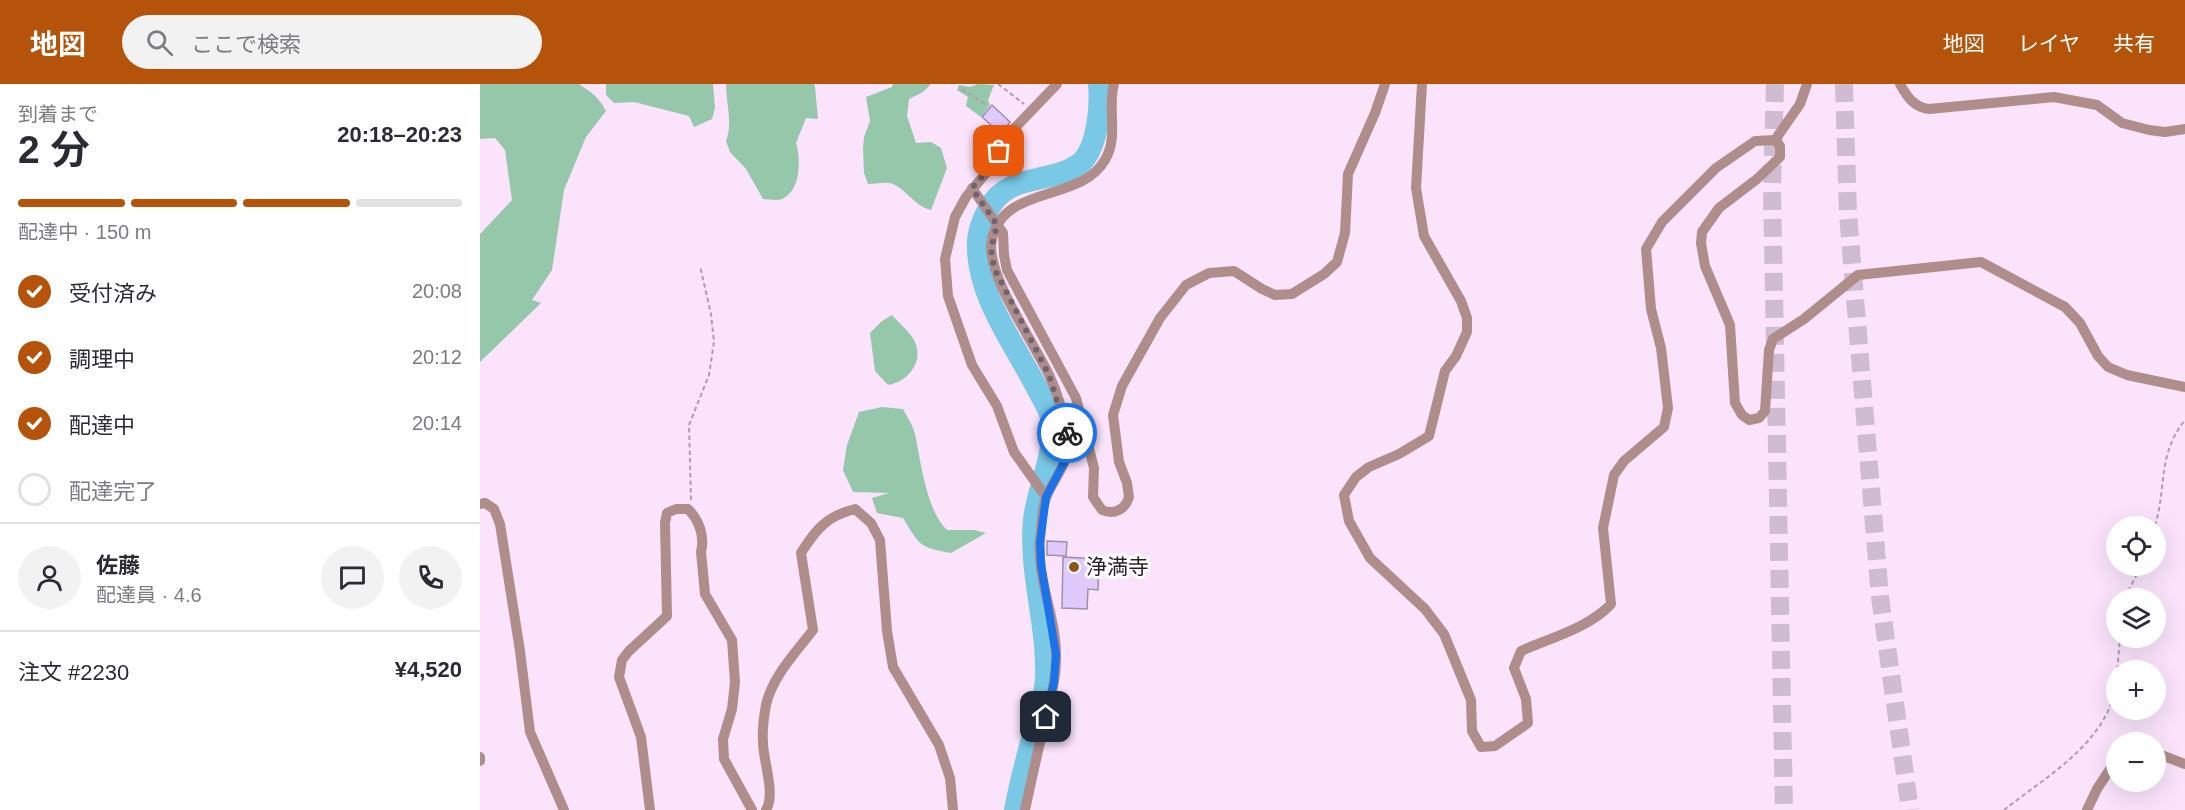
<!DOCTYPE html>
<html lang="ja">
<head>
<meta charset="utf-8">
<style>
	:root { --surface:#fff; --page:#f2f2f3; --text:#2b2b33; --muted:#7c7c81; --line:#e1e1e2; --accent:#b45309 }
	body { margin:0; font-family:Arial,"Noto Sans JP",sans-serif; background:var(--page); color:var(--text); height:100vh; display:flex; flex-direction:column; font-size:22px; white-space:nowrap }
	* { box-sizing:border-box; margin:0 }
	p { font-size:20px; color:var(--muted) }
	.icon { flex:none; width:33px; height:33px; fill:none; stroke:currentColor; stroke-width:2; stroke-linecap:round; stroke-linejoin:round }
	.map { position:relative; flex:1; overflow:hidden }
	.sheet { display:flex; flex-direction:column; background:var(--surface); width:480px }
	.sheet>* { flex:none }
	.buttons { position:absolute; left:1626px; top:432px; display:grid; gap:12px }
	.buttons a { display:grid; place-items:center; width:60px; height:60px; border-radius:50%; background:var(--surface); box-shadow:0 6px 24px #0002; font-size:30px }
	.pin { position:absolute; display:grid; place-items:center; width:51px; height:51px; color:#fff; margin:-26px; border-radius:12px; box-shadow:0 3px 9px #0006 }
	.courier { position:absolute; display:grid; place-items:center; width:60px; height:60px; margin:-30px; border:4px solid #1a73e8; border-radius:50%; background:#fff; color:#222; box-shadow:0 2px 8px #0007 }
	.headline em { font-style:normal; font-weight:700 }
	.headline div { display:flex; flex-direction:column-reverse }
	.headline { display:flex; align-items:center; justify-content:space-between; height:102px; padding:0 18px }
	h1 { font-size:39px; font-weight:700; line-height:45px }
	.bar { display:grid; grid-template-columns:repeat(4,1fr); gap:9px 6px; align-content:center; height:72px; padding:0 18px }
	.bar i { height:8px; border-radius:4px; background:var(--line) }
	.bar .on { background:var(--accent) }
	.bar p { grid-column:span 4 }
	.line { display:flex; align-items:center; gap:15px; padding:0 18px; border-top:2px solid var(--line) }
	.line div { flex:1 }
	.round { display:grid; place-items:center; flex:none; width:63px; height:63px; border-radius:32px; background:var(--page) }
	ol { padding:0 18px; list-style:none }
	li { display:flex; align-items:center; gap:18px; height:66px }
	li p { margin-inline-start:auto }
	li .icon { padding:6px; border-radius:50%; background:var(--accent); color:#fff; stroke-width:4 }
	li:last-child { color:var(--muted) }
	li i { width:33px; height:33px; border:3px solid var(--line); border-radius:50% }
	header { display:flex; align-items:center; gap:36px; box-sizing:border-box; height:84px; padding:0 30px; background:var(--accent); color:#fff }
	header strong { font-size:28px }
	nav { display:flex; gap:33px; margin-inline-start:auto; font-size:21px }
	.search { width:420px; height:54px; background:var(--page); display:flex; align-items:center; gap:15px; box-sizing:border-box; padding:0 21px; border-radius:33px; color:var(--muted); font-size:22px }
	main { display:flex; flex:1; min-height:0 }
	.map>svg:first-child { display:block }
	.green { fill:#95c7ab }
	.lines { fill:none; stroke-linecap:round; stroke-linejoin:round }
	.river { stroke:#79c8e6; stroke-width:22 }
	.building { fill:#e0cafb; stroke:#9c90aa; stroke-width:1.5 }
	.motorway-tunnel { stroke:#d0bcd1; stroke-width:18; stroke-dasharray:18 9; stroke-linecap:butt }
	.path { stroke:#af9eb0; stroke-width:2; stroke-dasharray:4.5 3; stroke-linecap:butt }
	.minor { stroke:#ae8d8a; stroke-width:10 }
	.done { stroke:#716471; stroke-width:6; stroke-dasharray:0 10.8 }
	.route { stroke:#1a73e8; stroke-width:8 }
	.poi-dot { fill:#8f5511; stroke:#fff; stroke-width:2 }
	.labels { text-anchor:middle; stroke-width:6; stroke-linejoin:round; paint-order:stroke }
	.poi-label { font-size:21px; fill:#271f27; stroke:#fff; text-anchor:start }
</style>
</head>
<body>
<header>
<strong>地図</strong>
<div class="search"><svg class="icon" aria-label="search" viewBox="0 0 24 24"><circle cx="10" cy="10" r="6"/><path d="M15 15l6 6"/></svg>ここで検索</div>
<nav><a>地図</a><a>レイヤ</a><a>共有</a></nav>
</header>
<main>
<section class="sheet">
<div class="headline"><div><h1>2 分</h1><p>到着まで</p></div><em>20:18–20:23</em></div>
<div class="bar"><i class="on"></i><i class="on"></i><i class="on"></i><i></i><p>配達中 · 150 m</p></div>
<ol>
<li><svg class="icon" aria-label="check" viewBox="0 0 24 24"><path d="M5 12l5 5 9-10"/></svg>受付済み<p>20:08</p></li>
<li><svg class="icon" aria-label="check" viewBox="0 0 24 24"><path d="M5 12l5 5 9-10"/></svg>調理中<p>20:12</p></li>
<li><svg class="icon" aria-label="check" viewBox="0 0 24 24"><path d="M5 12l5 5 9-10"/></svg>配達中<p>20:14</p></li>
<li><i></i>配達完了</li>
</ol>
<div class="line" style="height:108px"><a class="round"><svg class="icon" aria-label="person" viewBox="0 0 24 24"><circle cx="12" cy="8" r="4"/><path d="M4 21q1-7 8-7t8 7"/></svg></a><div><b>佐藤</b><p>配達員 · 4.6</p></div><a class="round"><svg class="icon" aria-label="chat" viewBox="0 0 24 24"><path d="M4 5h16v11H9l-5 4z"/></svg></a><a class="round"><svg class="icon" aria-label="phone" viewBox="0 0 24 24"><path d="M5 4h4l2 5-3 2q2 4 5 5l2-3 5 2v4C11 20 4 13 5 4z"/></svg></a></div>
<div class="line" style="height:78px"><div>注文 #2230</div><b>¥4,520</b></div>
</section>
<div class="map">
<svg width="1705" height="726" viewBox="0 0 1705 726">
	<rect width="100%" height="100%" fill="#fae3fb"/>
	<path class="green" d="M0 0H99C111 8 119 13 126 27L106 53 84 106 72 186 52 216 61 219 0 278V150L32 116 25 66 15 54 0 55Z
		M126 0H233L235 24 232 35 214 43 209 32 154 18 134 19 126 11Z
		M246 0H334L335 2 338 35 326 34 316 59C321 75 321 107 302 115 297 117 289 115 283 115L266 85 250 68 246 57C253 39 246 19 246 0Z
		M413 0H451L443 8 429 15 427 32 436 59 451 58 461 64 467 84 451 126C433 122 425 102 409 99 403 98 395 100 388 100L384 89 383 65 384 53 390 37 386 13 412 3Z
		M498 0 514 1 508 16 510 21 501 33 486 22 488 13 477 6 479 1 490 3Z
		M412 231C419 239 429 247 434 256 445 277 428 298 408 301L395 287 390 249 402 237Z
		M402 323 423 325C427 333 433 341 435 350 441 378 446 426 467 446H494L506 449 471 469C439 463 440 462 423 434L397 429 392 414 409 409 373 408 363 386 367 361 379 328Z"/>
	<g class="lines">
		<path class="river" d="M535 726C540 699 547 673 554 647 559 630 565 612 566 594 568 540 549 489 554 436 557 403 580 362 570 330 567 322 562 313 558 306 535 260 495 210 498 156 499 146 503 135 508 126 528 88 567 101 598 81 618 67 621 22 619 0"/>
	</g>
	<path class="building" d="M512 21 530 38 521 50 502 33Z
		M567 457 587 458 586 472 567 471Z
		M583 473 619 475 618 506 608 505 607 525 582 524Z"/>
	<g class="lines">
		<path class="motorway-tunnel" d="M1295 0 1292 105 1304 726
			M1364 0 1368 130 1400 513 1430 726"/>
		<path class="path" d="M518 0 544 20
			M482 5 507 21
			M211 416 209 341 229 291 234 258 231 230 220 182
			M1675 442C1687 402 1677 371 1705 336
			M1645 514 1661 482
			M1524 726C1560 697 1607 671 1628 627 1637 607 1638 575 1640 554"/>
		<path class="minor" d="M942 0 936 104 944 152 981 217 987 234V248L976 272 965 287 949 352 919 370 889 383 876 393 864 411 869 437 890 474 945 525 964 550 991 616 992 647 1001 663 1015 662 1048 639 1046 615 1034 584 1041 567C1070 554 1109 544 1131 520L1123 444 1134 391 1144 377 1184 343 1188 324 1181 264 1171 225 1166 165 1182 138 1236 84 1275 57 1295 56
			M1420 0C1427 13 1434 23 1449 25L1574 13 1617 21 1642 39 1669 46 1685 48 1705 45
			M1295 56 1300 62V73L1277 95 1239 124 1222 148 1221 159 1225 182 1250 241 1255 319 1262 331 1269 336 1279 334 1285 327 1289 266 1293 255 1324 235 1378 191 1501 178 1585 223 1600 239 1618 272 1628 283 1647 291 1705 303
			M1295 56 1320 20 1327 0
			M492 104 523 149 524 171 527 186 596 314 614 384 613 413 622 426C634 431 645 426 649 413L647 399 639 378 633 331 642 302 680 234 706 201 729 189 754 187 782 205 795 211 812 210 844 190 857 178 865 149 868 90 895 29 905 0
			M566 413 534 368 517 322 492 281 468 212 465 175 475 133 486 113 511 83 530 49 577 0
			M0 420 5 419 14 425 20 440 40 567 50 648 84 726
			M1676 669 1705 680
			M0 673V677
			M170 726 161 653 139 593 142 576 149 567 187 532 185 439 187 429 196 425H208C219 436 225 452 221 468L225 510 252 556 255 598 252 625 243 655 244 675 272 726
			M286 726C296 710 283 677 283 658 282 646 284 632 286 621 292 593 316 568 333 546L321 469C336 445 347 432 375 425L391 439 400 456 407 547 413 583 459 661 470 694 473 726
			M545 726C551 698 557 670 564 642 569 619 577 595 576 571 576 532 556 494 560 454 562 442 561 426 566 414 573 394 590 380 588 356 585 335 578 310 569 291 554 258 504 189 512 155 524 100 600 119 625 76 639 53 627 24 634 0
			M1607 726 1617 705 1636 676"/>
	</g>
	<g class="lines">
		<path class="done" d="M519 67 511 83 492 104 517 141 511 165 514 184 569 291 587 349"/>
		<path class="route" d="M566 633 574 598 576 570 561 481 560 458 566 413 587 373V349"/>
	</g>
	<circle class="poi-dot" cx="594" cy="483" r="6"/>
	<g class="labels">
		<g class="poi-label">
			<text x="606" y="490">浄満寺</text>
		</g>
	</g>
</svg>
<div class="buttons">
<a><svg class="icon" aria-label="locate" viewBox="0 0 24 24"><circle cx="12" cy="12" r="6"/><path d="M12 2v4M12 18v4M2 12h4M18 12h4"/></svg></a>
<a><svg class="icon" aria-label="layers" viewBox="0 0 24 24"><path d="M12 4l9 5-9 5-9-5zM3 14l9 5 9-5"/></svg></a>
<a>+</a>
<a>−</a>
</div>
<div class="pin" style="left:519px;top:67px;background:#ea580c"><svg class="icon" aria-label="bag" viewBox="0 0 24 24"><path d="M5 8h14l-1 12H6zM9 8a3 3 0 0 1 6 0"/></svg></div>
<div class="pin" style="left:566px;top:633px;background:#1f2937"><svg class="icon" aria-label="home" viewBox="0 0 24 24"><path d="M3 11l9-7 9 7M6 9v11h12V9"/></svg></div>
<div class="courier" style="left:587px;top:349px"><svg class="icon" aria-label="bike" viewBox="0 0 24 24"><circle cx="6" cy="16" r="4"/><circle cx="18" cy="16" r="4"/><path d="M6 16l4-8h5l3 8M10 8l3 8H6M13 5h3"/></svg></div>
</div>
</main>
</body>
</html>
